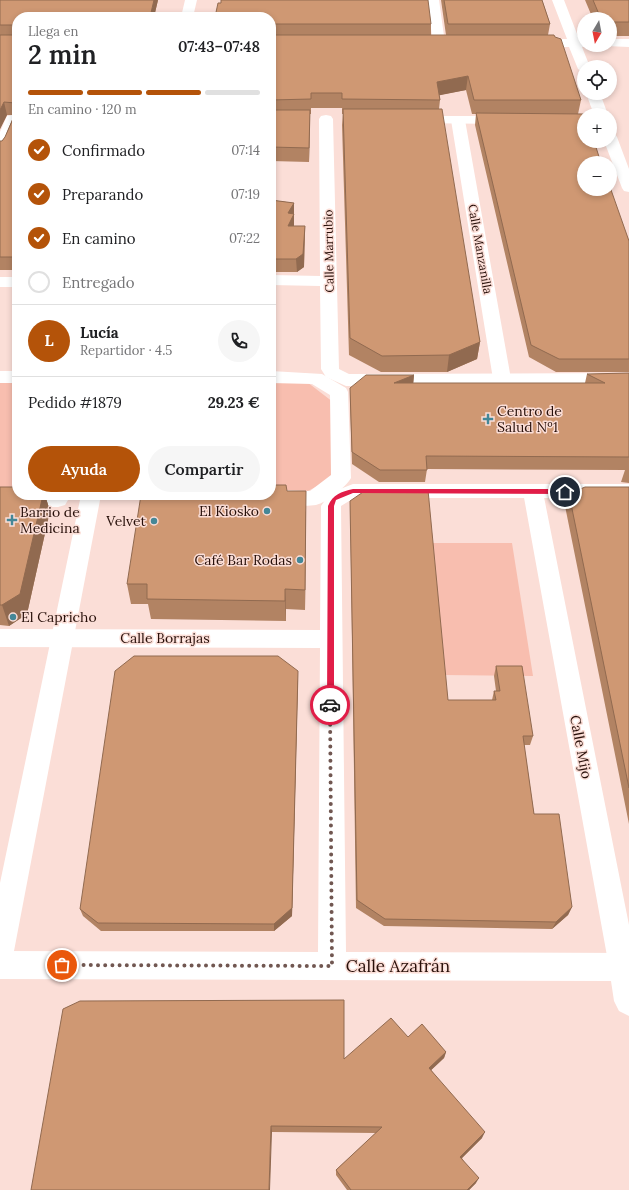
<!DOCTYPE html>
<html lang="es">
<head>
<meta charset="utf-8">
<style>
	:root { --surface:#fff; --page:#f6f6f6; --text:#202124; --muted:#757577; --line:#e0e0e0; --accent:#b45309 }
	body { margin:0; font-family:Lora,serif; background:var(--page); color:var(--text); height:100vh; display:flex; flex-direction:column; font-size:15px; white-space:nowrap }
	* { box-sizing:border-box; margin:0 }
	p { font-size:13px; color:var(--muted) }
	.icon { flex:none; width:22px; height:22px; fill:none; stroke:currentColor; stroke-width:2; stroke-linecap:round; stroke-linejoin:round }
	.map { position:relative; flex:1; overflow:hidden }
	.panel { position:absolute; left:12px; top:12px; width:264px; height:488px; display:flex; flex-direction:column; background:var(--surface); border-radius:16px; box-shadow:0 2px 6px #0003 }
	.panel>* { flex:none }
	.needle { width:26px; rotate:190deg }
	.controls { position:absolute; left:577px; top:12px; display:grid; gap:8px }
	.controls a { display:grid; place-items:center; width:40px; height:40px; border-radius:50%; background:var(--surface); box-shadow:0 2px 6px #0003; font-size:20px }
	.pin { position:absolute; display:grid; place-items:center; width:34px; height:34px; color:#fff; margin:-17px; border:2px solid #fff; border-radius:50%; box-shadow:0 1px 4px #0007 }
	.courier { position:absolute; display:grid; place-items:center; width:40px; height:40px; margin:-20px; border:3px solid #e11d48; border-radius:50%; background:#fff; color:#222; box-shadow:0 1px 5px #0007 }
	.headline em { font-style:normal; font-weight:600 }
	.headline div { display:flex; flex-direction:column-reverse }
	.headline { display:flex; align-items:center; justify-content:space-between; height:68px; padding:0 16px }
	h1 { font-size:26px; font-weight:600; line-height:30px }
	.bar { display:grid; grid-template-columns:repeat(4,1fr); gap:6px 4px; align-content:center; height:48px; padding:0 16px }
	.bar i { height:5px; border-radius:3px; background:var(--line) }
	.bar .active { background:var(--accent) }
	.bar p { grid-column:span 4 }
	.line { display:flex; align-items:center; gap:10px; padding:0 16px; border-top:1px solid var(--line) }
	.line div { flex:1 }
	.round { display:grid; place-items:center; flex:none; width:42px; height:42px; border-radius:21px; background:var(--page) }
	ol { padding:0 16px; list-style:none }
	li { display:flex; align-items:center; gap:12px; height:44px }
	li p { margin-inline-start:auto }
	li .icon { padding:4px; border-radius:50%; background:var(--accent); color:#fff; stroke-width:4 }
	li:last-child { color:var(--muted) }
	li i { width:22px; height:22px; border:2px solid var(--line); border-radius:50% }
	.action { display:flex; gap:8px; margin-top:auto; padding:8px 16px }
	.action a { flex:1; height:46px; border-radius:24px; background:var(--accent); color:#fff; font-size:16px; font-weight:600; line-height:46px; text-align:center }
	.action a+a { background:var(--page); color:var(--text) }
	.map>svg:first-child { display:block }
	.green { fill:#f8beaf }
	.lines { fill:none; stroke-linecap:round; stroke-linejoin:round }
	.pedestrian { fill:#fff; fill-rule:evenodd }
	.minor { fill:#fff; fill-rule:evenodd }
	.tertiary { fill:#fff; fill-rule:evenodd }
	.wall { fill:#b28363 }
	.shaded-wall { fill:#916a50 }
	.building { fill:#cf9873; stroke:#916a50 }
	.route { fill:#e11d48 }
	.done { stroke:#715751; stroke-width:4; stroke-dasharray:0 7.2 }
	.poi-dot { fill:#448797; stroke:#fbded7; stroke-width:1.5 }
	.labels { text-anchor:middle; stroke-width:3; stroke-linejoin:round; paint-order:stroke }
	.far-street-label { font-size:12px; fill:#270f09; stroke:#fbded7 }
	.poi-label { font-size:14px; fill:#270f09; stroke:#fbded7; text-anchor:start }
	.street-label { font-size:14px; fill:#270f09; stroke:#fbded7 }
	.near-street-label { font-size:17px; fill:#270f09; stroke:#fbded7 }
</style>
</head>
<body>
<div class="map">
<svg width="629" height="1190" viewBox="0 0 629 1190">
	<rect width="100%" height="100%" fill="#fbded7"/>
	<path class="green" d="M0 382H17V495H0Z
		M271 382H307L333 402V478L304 493 271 495Z
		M431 543H512L533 676 444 675Z"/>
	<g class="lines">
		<path class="pedestrian" d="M458 116 463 117 465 120 511 379 508 383 502 385 496 383 493 379 451 120 453 117Z
			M0 371H17V383H0Z
			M271 371 322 374 346 388 348 392 351 478C345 488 327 502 316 505 305 507 280 505 269 502L266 497 267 495H271V491L276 490 310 491 331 475 330 395 312 384 271 383Z
			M533 485 540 487 543 492 629 925V979L623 981 613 977 609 967 523 492 526 487Z
			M0 492H17V495H65L68 500 65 505 58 507 0 506Z"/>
		<path class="minor" d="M427 0H439L445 43 443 46 439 47 433 43Z
			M552 0H564L579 39H584V45H589L582 47 590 67H584V73L578 69 569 47H531L525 43 531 39H567Z
			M610 39H629V47L606 46 610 45Z
			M586 93H600L608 115H594Z
			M12 115 17 116V124L7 149 5 152 0 153V132L7 116Z
			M326 115 331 116 333 119 339 369 349 374 629 373V385L346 386 326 377 321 369 320 286 271 285V275L320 276 319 119 321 116Z
			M414 116H506L511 117 513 120 511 123 506 124 409 123 407 120 409 117Z
			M610 133 615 134 617 137 629 169V192L624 191 622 188 604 141H610Z
			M0 277H17V287H0Z
			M353 484H629V498H354L341 506 346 952 629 953V1016L619 1011 614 1001 611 981 0 979V951L318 952 320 648 0 647V629L320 630 321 506 330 493Z"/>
		<path class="tertiary" d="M185 0H197L193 17H181Z
			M81 495H101L14 951 10 961 0 965V883Z"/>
	</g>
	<path class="wall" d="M0 0H158L154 17H17V270H0V141H2L5 137 14 115H7L0 129Z
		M441 0H542L550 24 548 35 581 100 578 114 629 241V372H556L529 357 475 125 476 114H472L466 90 439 95 440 100 439 109 480 342 477 359 447 372H381L349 355 342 125 343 114H342V108H311V114H310L309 162 271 161V17L431 24V35H446Z
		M585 0H629V36H610V19H593Z
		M271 200 294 203V226H305L304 267 297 272H271Z
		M629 373V483L621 482 625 470H626L427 469 425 482H379L352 464 350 401V388L414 375 413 383H585L587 374Z
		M0 487 17 495H45L50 511 27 614 9 626 0 625Z
		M629 487V824L565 506 569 494Z
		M287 491 306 512 305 610 286 609V621L151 619 148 604H131L127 584Z
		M350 501 448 700H492L494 691H496L494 676 496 666 533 736 530 745H524L534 814 572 907 568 915 552 929 384 926 356 908Z
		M298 681 292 916 274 931H101L83 916 80 909Z
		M408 1037 446 1052 444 1058 431 1070 482 1138 462 1158 476 1183 469 1190H347L336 1175V1170L376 1133 272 1132 31 1190 344 1059Z"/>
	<path class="shaded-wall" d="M154 0H158L154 17H150Z
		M468 76 466 90 436 96 437 82Z
		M4 102 7 115 0 129V110Z
		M310 110V124L309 162V148Z
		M294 203V227L289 239 288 213Z
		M305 226 304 267 297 272 296 259Z
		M480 342 477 359 447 372 449 355Z
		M414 375 413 387 394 383Z
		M306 491V512L305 610V590Z
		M43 495H45L50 511 27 614 9 626 2 605Z
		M285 589 286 609V621L285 601Z
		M298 671 292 916 274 931V924Z
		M572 907 568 915 552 929 556 922Z
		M446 1052 444 1058 427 1074 429 1068Z
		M271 1126 272 1132 270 1190H269Z
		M485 1132 482 1138 458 1162 460 1157Z
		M479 1178 476 1183 469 1190H467Z"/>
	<path class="building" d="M0 0H154L150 17H17V257H0V141H2L5 137 16 112 15 103 4 102 0 110V35H16V25H0Z
		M221 0H428L431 24H271V17H215L218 3H221Z
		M444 0H542L550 24H448Z
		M593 0H629V22H610V19H601Z
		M271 35H554L555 37 561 39 581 100H474L468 76 437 82 440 100 342 99V93H311V99L271 100Z
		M343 109H442L480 342 449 355 382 356 350 338Z
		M271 110H310L309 148 271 147Z
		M476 113 584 114V141H594L601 163H584V189H610V187L629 241V359H559L531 345Z
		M271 200 294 203 288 213 294 214 288 226H305L303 254 296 259H271Z
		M629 373V457L426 456 427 470H380L352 452 350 388 366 375H414L394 383H605L587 374Z
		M271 485H286L287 491H306L305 590 285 589V601L147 599V584H127L141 495H271Z
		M0 487H17V495H43L20 594 2 605H0Z
		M585 487H629V788L569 494Z
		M366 490H428L448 700H496L494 691H500L496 666H522L533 736H523L534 814H559L572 907 556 922 385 919 357 900 350 501Z
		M134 656H278L298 671 292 908 274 924 98 923 80 909 115 671Z
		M344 1000V1059L391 1018 408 1037 422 1024 446 1052 429 1068 485 1132 460 1157 479 1178 467 1190H351L336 1170 382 1127 271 1126 269 1190H31L63 1009 80 1001Z"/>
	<path class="route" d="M353 489H565L568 492 565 494 353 493 336 500 334 506V705L330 708 327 705 328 506C333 494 341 492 353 489Z"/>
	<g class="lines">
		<path class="done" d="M62 965 332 966 330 705"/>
	</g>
	<g class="poi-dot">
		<path d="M486 413h4v4h4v4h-4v4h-4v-4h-4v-4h4z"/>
		<circle cx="267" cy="511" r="4"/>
		<path d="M10 514h4v4h4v4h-4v4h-4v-4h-4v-4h4z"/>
		<circle cx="154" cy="521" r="4"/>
		<circle cx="300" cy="560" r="4"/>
		<circle cx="13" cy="617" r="4"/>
	</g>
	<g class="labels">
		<g class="far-street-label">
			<text transform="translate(480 249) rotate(80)" y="4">Calle Manzanilla</text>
			<text transform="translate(329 251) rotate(-91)" y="4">Calle Marrubio</text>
		</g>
		<g class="poi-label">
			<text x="497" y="416">Centro de<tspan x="497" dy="16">Salud Nº1</tspan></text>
			<text x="259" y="516" text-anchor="end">El Kiosko</text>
			<text x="20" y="517">Barrio de<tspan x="20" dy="16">Medicina</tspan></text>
			<text x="146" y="526" text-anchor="end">Velvet</text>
			<text x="292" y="565" text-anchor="end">Café Bar Rodas</text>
			<text x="21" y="622">El Capricho</text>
		</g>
		<g class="street-label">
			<text x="165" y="643">Calle Borrajas</text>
			<text transform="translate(581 747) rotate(79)" y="5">Calle Mijo</text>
		</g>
		<g class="near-street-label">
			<text x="398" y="972">Calle Azafrán</text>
		</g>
	</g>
</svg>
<div class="controls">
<a><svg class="needle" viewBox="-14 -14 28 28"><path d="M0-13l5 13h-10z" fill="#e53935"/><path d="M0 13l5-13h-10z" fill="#757577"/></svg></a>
<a><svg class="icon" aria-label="locate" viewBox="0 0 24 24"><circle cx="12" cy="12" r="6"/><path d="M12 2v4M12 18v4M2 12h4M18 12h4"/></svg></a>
<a>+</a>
<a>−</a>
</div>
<div class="pin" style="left:62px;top:965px;background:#ea580c"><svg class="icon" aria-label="bag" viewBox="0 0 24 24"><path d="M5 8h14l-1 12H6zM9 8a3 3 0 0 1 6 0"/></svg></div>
<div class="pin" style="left:565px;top:492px;background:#1f2937"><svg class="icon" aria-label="home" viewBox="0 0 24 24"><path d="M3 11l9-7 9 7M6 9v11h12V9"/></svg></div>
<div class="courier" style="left:330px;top:705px"><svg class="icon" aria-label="car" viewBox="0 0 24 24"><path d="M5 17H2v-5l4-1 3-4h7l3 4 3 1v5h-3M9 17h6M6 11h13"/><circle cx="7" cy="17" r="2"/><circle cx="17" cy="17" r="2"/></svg></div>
<section class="panel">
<div class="headline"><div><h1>2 min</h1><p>Llega en</p></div><em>07:43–07:48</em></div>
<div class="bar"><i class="active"></i><i class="active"></i><i class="active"></i><i></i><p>En camino · 120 m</p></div>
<ol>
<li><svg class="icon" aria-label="check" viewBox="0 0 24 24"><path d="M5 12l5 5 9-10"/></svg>Confirmado<p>07:14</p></li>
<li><svg class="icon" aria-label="check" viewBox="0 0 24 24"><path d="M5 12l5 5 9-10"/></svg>Preparando<p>07:19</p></li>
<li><svg class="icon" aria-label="check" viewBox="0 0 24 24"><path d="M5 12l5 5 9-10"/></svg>En camino<p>07:22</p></li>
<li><i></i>Entregado</li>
</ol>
<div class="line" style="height:72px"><b class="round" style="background:var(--accent);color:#fff">L</b><div><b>Lucía</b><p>Repartidor · 4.5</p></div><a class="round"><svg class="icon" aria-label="phone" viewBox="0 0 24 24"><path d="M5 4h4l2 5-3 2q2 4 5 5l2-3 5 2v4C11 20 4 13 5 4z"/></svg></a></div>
<div class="line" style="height:52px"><div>Pedido #1879</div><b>29.23 €</b></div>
<div class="action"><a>Ayuda</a><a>Compartir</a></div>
</section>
</div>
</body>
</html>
